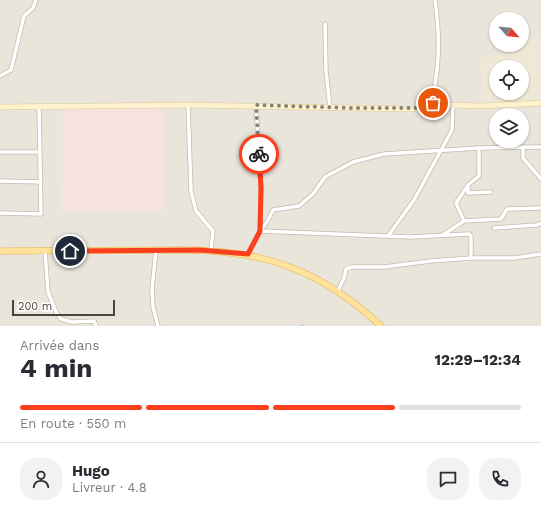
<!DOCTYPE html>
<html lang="fr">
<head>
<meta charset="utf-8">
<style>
	:root { --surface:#fff; --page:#f2f2f3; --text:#2b2b33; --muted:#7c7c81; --line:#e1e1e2; --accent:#fc3f1d }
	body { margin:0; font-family:"Work Sans",sans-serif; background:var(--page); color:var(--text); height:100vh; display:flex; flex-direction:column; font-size:15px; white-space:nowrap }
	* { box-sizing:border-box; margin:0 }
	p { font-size:13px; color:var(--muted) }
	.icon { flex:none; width:22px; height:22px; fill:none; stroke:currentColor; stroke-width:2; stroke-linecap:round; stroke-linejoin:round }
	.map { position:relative; height:326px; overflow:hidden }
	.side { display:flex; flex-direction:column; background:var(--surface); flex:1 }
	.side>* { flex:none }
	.needle { width:26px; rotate:117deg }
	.controls { position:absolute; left:489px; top:12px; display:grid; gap:8px }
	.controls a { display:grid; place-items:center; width:40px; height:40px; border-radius:50%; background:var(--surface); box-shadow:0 1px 3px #0004; font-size:20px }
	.scale { position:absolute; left:12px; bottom:10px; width:103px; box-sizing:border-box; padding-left:4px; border:2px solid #4b4439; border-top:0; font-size:11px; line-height:14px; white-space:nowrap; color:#4b4439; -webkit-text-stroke:3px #fff; paint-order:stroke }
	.pin { position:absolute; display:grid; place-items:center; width:34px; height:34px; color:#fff; margin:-17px; border:2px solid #fff; border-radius:50%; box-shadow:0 1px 4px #0007 }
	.courier { position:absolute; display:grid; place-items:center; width:40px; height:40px; margin:-20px; border:3px solid #fc3f1d; border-radius:50%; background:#fff; color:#222; box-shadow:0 1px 5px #0007 }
	.head em { font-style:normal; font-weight:700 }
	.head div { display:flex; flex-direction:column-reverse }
	.head { display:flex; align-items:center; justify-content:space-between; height:68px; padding:0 20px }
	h1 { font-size:26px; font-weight:700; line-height:30px }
	.bar { display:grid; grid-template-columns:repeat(4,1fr); gap:6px 4px; align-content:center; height:48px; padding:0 20px }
	.bar i { height:5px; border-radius:3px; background:var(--line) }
	.bar .active { background:var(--accent) }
	.bar p { grid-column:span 4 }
	.line { display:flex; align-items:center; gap:10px; padding:0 20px; border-top:1px solid var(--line) }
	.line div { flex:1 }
	.round { display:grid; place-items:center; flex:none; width:42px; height:42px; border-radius:16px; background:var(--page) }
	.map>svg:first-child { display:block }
	.residential { fill:#eae5da; fill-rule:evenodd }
	.education { fill:#efe8d6; fill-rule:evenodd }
	.medical { fill:#f6e3e0 }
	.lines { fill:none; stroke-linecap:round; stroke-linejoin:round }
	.stream { stroke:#a9d4f2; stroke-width:1 }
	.street-casing { stroke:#c2bbae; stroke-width:5 }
	.secondary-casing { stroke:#d6c79b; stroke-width:6 }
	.primary-casing { stroke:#e6c16a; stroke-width:7 }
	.street { stroke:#fff; stroke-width:3.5 }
	.secondary { stroke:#fff3cd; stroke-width:5 }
	.primary { stroke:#ffe39c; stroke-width:5.5 }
	.done { stroke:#878178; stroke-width:4; stroke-dasharray:0 7.2 }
	.route { stroke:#fc3f1d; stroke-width:5 }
</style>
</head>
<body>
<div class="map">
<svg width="541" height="326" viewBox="0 0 541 326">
	<rect width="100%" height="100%" fill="#f6f3ec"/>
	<path class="residential" d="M0 0H541V326H0ZM496 19H522V45H496ZM496 67H522V93H496ZM496 115H522V141H496Z"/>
	<path class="education" d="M541 38V101L482 104 480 57 506 56V45H522V39ZM496 67H522V93H496Z"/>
	<path class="medical" d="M163 107 164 210 62 212 63 109Z"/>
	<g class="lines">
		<path class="stream" d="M299 326 304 325"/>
		<defs>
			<path id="street" d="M435 0C439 28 440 56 435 84 434 93 431 100 436 108
				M325 24 326 71 330 108
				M0 76 11 70 24 16 33 8 36 0
				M188 105 191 191 196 211 213 231 211 250
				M523 147V158L541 179
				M479 148V176L468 185V193L491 192
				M0 152H40
				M0 181 41 182
				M0 213 41 214 39 107
				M464 221 456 203 468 185
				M494 228 537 225 541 223
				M260 231 267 222 273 210 299 206 313 194 325 177 353 162 384 154 479 148 541 147
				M260 231 410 237 469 234 471 236V258
				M443 235 464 221 501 219 507 209 541 208
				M388 236 414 200 452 130 453 105
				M45 250 48 292 57 314 61 319 72 322 94 321 96 326
				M156 250 152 289 153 307 158 326
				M248 254 260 231 261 188 256 105
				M338 291 344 278 346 269 352 267H384L431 261 471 258H514L541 254"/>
			<path id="secondary" d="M0 107 188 105 412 109 436 108 453 105 481 106 541 103"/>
			<path id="primary" d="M0 251 187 250C267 251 322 271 381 326"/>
		</defs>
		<use href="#street" class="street-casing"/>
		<use href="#secondary" class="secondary-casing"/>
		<use href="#primary" class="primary-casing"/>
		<use href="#street" class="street"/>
		<use href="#secondary" class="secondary"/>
		<use href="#primary" class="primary"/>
	</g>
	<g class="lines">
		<path class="done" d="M259 154 256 105 351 108H436L433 103"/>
		<path class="route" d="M70 251 200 250 248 254 260 231 261 188 259 154"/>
	</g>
</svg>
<div class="controls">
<a><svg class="needle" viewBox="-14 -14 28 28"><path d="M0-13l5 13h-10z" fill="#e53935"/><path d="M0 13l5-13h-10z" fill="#7c7c81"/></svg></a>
<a><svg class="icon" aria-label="locate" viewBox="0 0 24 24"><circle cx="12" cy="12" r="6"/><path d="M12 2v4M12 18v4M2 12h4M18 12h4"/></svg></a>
<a><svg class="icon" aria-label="layers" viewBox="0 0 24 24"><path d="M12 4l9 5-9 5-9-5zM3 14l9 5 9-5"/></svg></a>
</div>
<div class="scale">200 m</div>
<div class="pin" style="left:433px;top:103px;background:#ea580c"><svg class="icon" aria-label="bag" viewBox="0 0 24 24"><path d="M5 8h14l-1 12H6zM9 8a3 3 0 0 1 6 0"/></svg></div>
<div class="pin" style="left:70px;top:251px;background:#1f2937"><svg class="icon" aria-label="home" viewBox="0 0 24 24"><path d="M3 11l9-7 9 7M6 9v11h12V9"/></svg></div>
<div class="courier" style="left:259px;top:154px"><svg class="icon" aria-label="bike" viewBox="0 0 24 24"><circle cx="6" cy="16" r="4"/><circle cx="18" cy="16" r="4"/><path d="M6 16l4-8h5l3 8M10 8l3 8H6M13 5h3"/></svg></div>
</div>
<section class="side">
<div class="head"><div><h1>4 min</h1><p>Arrivée dans</p></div><em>12:29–12:34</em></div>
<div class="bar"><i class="active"></i><i class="active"></i><i class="active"></i><i></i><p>En route · 550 m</p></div>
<div class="line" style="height:72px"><a class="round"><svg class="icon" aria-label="person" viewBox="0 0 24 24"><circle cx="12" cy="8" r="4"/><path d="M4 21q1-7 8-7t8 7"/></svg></a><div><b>Hugo</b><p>Livreur · 4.8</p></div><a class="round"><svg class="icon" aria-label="chat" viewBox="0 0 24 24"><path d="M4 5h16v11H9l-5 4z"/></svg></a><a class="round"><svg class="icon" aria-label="phone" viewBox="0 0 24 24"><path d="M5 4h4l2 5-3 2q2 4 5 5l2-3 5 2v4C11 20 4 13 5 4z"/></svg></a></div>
</section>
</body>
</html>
